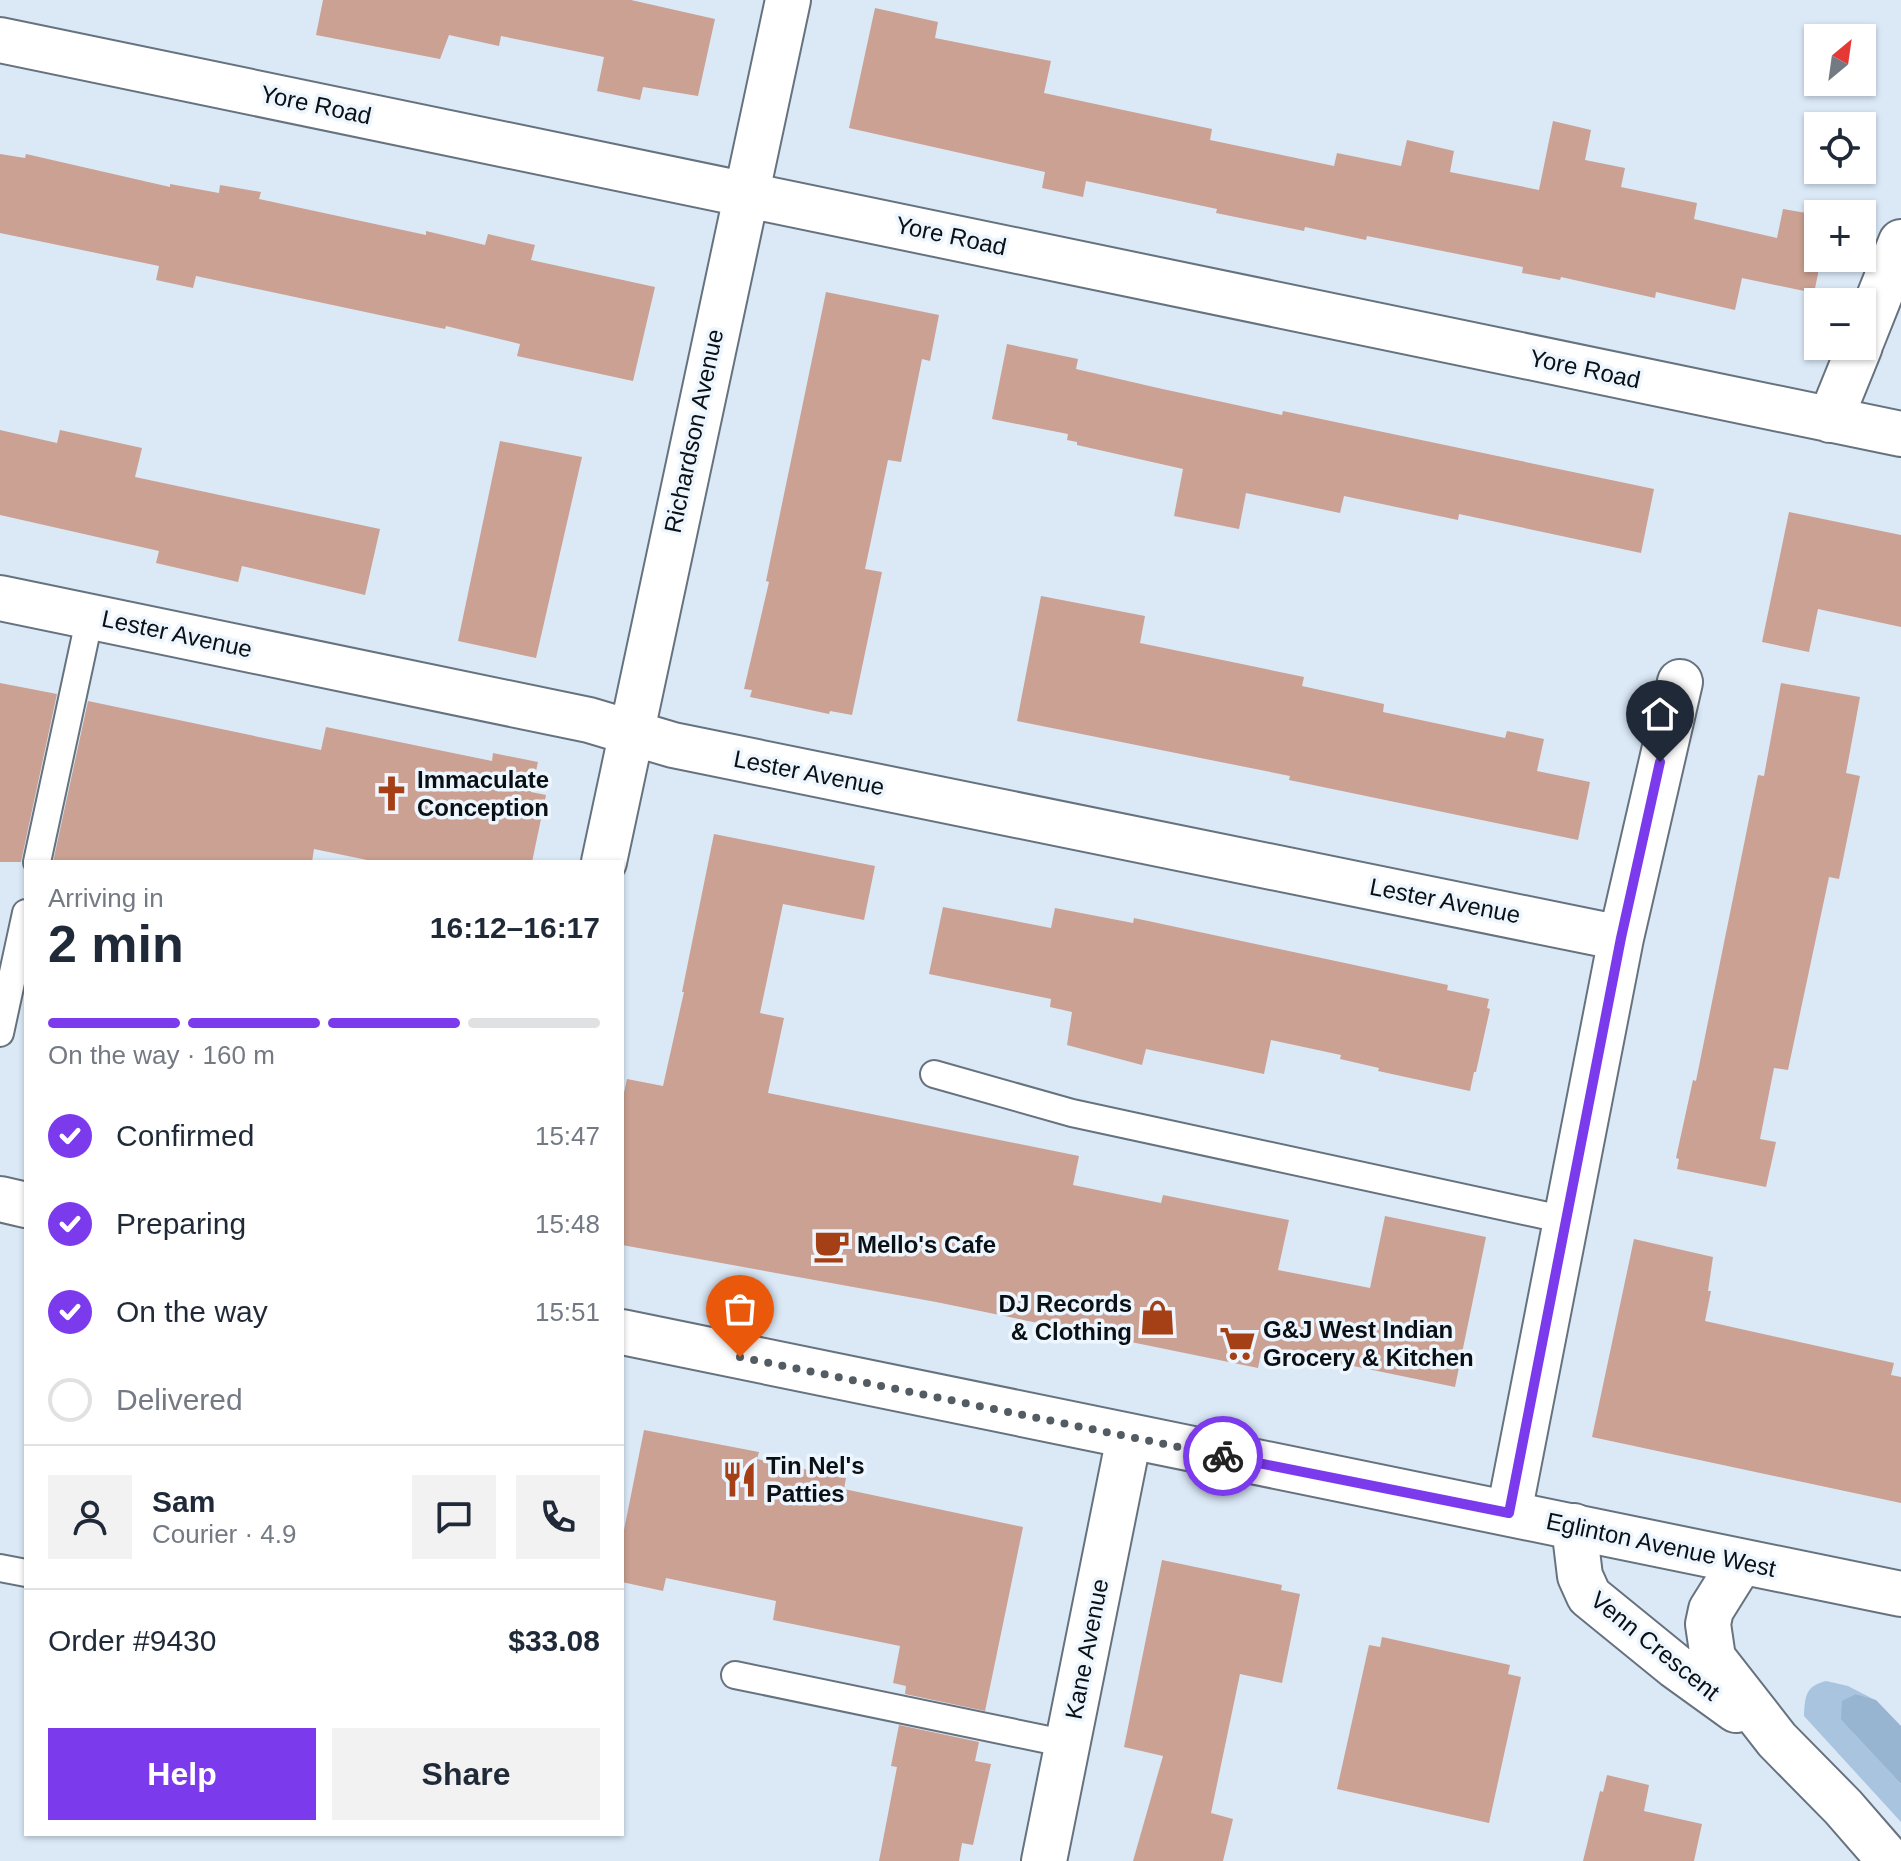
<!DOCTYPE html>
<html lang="en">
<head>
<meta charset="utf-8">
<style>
	:root { --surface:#fff; --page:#f2f2f3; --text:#1f2937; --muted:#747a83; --line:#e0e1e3; --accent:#7c3aed }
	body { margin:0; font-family:Arial,sans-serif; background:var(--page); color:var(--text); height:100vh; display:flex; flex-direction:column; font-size:30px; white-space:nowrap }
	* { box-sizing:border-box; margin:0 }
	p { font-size:26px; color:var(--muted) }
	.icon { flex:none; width:44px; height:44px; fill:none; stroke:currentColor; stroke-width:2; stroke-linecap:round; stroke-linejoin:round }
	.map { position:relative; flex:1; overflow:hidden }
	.side { position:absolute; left:24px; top:860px; width:600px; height:976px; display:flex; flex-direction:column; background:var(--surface); border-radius:0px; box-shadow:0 2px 6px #0004 }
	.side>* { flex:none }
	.needle { width:52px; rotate:29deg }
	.buttons { position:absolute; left:1804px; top:24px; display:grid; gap:16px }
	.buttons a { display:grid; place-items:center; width:72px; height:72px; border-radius:0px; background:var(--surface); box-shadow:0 2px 6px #0004; font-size:40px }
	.pin { position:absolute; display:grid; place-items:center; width:68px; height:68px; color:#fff; margin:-82px -34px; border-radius:50% 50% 50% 0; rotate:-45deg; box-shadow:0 0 8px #0007 }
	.pin .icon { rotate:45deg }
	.courier { position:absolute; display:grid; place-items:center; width:80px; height:80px; margin:-40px; border:6px solid #7c3aed; border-radius:50%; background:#fff; color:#222; box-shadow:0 2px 10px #0007 }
	.headline em { font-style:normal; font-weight:700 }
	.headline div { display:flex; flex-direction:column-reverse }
	.headline { display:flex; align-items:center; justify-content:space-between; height:136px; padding:0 24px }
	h1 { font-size:52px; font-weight:700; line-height:60px }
	.bar { display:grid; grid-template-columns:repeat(4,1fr); gap:12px 8px; align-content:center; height:96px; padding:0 24px }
	.bar i { height:10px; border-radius:6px; background:var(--line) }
	.bar .current { background:var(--accent) }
	.bar p { grid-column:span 4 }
	.line { display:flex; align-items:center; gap:20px; padding:0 24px; border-top:2px solid var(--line) }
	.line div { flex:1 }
	.round { display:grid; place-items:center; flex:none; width:84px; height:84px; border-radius:0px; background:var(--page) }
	ol { padding:0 24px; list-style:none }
	li { display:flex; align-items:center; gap:24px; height:88px }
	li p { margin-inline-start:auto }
	li .icon { padding:8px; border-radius:50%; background:var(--accent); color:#fff; stroke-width:4 }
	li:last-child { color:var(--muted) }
	li i { width:44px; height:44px; border:4px solid var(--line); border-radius:50% }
	.action { display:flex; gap:16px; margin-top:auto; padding:16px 24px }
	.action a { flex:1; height:92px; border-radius:0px; background:var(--accent); color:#fff; font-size:32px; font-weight:700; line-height:92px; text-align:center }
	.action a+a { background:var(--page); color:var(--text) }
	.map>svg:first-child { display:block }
	.green { fill:#a8c4df }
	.forest { fill:#97b4d1 }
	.building { fill:#caa193 }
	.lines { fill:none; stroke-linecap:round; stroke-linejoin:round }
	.service-casing { stroke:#66727e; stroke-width:30 }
	.minor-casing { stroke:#66727e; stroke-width:48 }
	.primary-casing { stroke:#66727e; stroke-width:48 }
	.service { stroke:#fff; stroke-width:26 }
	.minor { stroke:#fff; stroke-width:44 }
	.primary { stroke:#fff; stroke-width:44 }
	.done { stroke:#545c63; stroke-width:8; stroke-dasharray:0 14.4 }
	.route { stroke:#7c3aed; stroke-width:10 }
	.labels { text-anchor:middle; stroke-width:7; stroke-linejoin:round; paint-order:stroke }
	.street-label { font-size:24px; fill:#0b1014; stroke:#edf6fe }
	.poi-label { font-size:24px; font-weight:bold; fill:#0b1014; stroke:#edf6fe; text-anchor:start }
</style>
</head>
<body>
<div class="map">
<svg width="1901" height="1861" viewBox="0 0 1901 1861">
	<rect width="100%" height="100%" fill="#dbe9f7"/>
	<path class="green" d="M1826 1681 1848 1686 1875 1700 1856 1694 1841 1720 1901 1784V1822L1804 1716C1805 1697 1805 1686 1826 1681Z"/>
	<path class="forest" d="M1856 1694 1876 1700 1901 1726V1784L1841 1720 1842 1701Z"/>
	<path class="building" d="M323 0H631L715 19 698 96 643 87 640 100 597 91 604 57 501 36 499 46 449 35 440 59 316 35Z
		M875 8 938 22 935 38 1051 61 1044 93 1212 129 1210 140 1334 166 1337 153 1401 166 1407 140 1454 151 1450 172 1539 190 1553 121 1591 130 1585 160 1625 168 1621 187 1697 203 1694 219 1777 238 1783 209 1818 215V274L1814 293 1742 278 1735 310 1656 292 1655 298 1561 277 1560 280 1522 273 1523 267 1367 236 1366 240 1305 227 1304 231 1216 213 1217 209 1086 181 1083 197 1042 188 1045 172 849 128Z
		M0 154 25 158 26 154 170 187V184L219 193 220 185 261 192 259 199 426 235V231L485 245 488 234 535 245 531 260 655 287 633 381 517 356 520 344 446 326 445 329 196 276 193 288 156 280 159 266 0 233Z
		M826 292 939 315 930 361 922 359 901 462 888 460 865 569 882 572 852 715 830 711 829 714 750 697 752 690 744 689 769 582 766 581Z
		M1007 344 1078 359 1076 369 1158 388 1282 415 1283 411 1654 489 1641 553 1459 514 1458 520 1344 496 1340 513 1246 493 1239 529 1174 516 1183 469 1077 445V442L1067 440 1068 434 992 419Z
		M0 430 57 443 60 430 142 448 135 477 380 529 365 595 242 566 238 582 156 563 159 551 0 515Z
		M500 441 582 457 536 658 458 641Z
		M1789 512 1901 535V627L1818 609 1809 652 1762 642Z
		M1041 596 1145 616 1140 643 1304 677 1302 686 1384 704 1383 712 1505 738 1507 731 1544 739 1537 771 1590 782 1578 840 1289 780 1290 776 1017 721Z
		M0 683 57 694 21 862H0Z
		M1781 683 1860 697 1846 773 1860 776 1839 879 1829 877 1788 1070 1774 1068 1760 1139 1776 1142 1766 1187 1677 1169 1679 1159 1676 1158 1693 1080 1696 1081 1758 775 1764 776 1766 765Z
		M88 701 321 750 326 727 492 761 493 753 538 762 531 792 546 795 532 862H377L314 849 312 862H53Z
		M714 834 875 866 864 920 783 904 760 1013 784 1018 768 1093 1079 1156 1073 1185 1161 1203 1163 1195 1289 1220 1278 1270 1370 1288 1385 1216 1486 1237 1455 1387 1295 1354 1293 1363 1260 1358 1258 1368 936 1302 622 1245V1102L627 1079 663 1086 684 992H682Z
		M943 907 1051 928 1055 908 1133 923 1134 918 1448 985 1447 990 1489 999 1487 1008 1490 1009 1476 1072H1474L1470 1091 1378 1071 1379 1068 1340 1059 1341 1055 1271 1040 1264 1074 1146 1049 1142 1065 1067 1045 1072 1012 1050 1007 1051 999 929 974Z
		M1634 1239 1713 1257 1708 1291H1711L1705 1321 1894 1363 1891 1375 1901 1377V1503L1592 1437Z
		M644 1430 759 1452 757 1459 846 1478 844 1489 1023 1527 985 1711 905 1694 906 1686 893 1683 900 1646 773 1620 776 1601 666 1578 663 1591 622 1582V1540Z
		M1162 1560 1282 1585 1281 1590 1300 1594 1282 1683 1240 1674 1211 1813 1233 1819 1223 1861H1133L1163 1756 1124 1747Z
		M1382 1637 1510 1665 1508 1674 1521 1677 1489 1823 1337 1789 1369 1645 1380 1647Z
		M899 1725 979 1742 975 1761 991 1764 973 1845 962 1843 959 1861H879L897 1767 891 1766Z
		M1607 1775 1649 1785 1644 1811 1702 1824 1694 1861H1583L1600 1791 1603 1792Z"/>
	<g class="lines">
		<defs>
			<path id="service" d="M37 862 90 616
				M0 1033 26 913
				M934 1074 1072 1113 1566 1220
				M0 1568 26 1573
				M735 1675 1068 1744"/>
			<path id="minor" d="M0 40 1901 434
				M1862 340 1901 242
				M1830 420 1860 346
				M0 598 589 720 673 745 1621 938
				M604 862 788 0
				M1509 1513 1621 938 1680 682
				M1574 1526 1580 1576 1589 1596 1675 1666 1736 1710
				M1741 1562 1711 1610 1708 1624 1713 1658 1777 1740 1843 1807 1890 1861
				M1044 1861 1129 1437"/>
			<path id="primary" d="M0 1199 26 1205
				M622 1332 1901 1594"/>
		</defs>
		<use href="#service" class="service-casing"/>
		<use href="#minor" class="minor-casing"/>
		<use href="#primary" class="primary-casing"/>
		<use href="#service" class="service"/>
		<use href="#minor" class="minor"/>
		<use href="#primary" class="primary"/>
	</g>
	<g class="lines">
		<path class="done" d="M740 1357 1223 1456"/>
		<path class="route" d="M1223 1456 1509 1513 1621 938 1660 762"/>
	</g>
	<defs>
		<symbol id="church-bare" viewBox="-9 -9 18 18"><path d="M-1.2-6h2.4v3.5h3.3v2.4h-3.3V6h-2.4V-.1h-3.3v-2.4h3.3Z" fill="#a53f15" stroke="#edf6fe" stroke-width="2.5" paint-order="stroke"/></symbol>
		<symbol id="cafe-bare" viewBox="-9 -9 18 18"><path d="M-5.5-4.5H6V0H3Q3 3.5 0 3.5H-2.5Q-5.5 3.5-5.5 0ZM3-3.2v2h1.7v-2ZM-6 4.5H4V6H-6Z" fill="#a53f15" stroke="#edf6fe" stroke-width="2.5" paint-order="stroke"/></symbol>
		<symbol id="shop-bare" viewBox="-9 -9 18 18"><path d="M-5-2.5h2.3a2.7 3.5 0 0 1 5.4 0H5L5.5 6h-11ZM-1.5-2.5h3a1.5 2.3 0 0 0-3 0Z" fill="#a53f15" stroke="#edf6fe" stroke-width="2.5" paint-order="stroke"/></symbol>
		<symbol id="supermarket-bare" viewBox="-9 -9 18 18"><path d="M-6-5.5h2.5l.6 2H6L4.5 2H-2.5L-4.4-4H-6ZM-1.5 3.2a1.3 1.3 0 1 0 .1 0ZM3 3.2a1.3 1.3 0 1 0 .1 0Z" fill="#a53f15" stroke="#edf6fe" stroke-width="2.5" paint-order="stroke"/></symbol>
		<symbol id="restaurant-bare" viewBox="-9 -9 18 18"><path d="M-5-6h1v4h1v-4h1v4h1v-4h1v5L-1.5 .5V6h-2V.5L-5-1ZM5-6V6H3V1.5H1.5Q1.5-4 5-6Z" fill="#a53f15" stroke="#edf6fe" stroke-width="2.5" paint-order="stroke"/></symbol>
	</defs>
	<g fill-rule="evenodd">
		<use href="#church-bare" x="366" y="768" width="51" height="51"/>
		<use href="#cafe-bare" x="806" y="1220" width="51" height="51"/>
		<use href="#shop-bare" x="1132" y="1292" width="51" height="51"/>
		<use href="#supermarket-bare" x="1212" y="1318" width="51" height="51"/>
		<use href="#restaurant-bare" x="714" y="1454" width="51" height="51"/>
	</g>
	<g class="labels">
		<g class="street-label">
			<text transform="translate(316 105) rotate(12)" y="8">Yore Road</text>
			<text transform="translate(951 236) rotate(12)" y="8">Yore Road</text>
			<text transform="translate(1585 369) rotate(12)" y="8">Yore Road</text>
			<text transform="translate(694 431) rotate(-78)" y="8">Richardson Avenue</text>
			<text transform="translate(177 634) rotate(12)" y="8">Lester Avenue</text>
			<text transform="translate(809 773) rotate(11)" y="8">Lester Avenue</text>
			<text transform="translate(1445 901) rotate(11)" y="8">Lester Avenue</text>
			<text transform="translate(1661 1545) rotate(12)" y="8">Eglinton Avenue West</text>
			<text transform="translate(1655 1646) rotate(39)" y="8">Venn Crescent</text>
			<text transform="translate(1087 1649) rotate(-79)" y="8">Kane Avenue</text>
		</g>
		<g class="poi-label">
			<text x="417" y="788">Immaculate<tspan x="417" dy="28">Conception</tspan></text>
			<text x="857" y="1253">Mello's Cafe</text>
			<text x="1132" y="1312" text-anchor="end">DJ Records<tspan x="1132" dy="28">&amp; Clothing</tspan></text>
			<text x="1263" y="1338">G&amp;J West Indian<tspan x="1263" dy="28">Grocery &amp; Kitchen</tspan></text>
			<text x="766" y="1474">Tin Nel's<tspan x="766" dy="28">Patties</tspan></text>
		</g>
	</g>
</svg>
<div class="buttons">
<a><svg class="needle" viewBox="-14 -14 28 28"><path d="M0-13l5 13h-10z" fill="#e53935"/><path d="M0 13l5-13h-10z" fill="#747a83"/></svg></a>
<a><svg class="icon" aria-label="locate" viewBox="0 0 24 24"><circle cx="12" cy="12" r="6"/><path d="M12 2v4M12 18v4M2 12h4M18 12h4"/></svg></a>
<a>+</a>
<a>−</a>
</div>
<div class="pin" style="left:740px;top:1357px;background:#ea580c"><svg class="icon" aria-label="bag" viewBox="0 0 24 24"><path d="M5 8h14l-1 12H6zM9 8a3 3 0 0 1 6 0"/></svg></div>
<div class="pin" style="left:1660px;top:762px;background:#1f2937"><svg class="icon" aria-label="home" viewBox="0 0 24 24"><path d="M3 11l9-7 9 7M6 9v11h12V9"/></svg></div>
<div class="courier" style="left:1223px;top:1456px"><svg class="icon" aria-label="bike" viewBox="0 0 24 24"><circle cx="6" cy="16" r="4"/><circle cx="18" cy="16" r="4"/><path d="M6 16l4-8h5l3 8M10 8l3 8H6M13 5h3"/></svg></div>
<section class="side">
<div class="headline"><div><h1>2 min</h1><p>Arriving in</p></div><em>16:12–16:17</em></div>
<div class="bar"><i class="current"></i><i class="current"></i><i class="current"></i><i></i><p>On the way · 160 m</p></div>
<ol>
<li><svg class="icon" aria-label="check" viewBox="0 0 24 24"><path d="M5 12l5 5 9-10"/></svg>Confirmed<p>15:47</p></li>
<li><svg class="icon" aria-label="check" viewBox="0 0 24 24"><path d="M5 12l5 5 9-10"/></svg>Preparing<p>15:48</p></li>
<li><svg class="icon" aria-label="check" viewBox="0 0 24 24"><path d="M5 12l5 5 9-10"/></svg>On the way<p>15:51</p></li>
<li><i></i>Delivered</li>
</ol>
<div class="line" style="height:144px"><a class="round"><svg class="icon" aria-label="person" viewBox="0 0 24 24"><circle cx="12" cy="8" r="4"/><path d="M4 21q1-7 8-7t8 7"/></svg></a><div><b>Sam</b><p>Courier · 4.9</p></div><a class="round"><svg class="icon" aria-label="chat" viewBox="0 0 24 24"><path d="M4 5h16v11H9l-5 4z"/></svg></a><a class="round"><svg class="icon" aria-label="phone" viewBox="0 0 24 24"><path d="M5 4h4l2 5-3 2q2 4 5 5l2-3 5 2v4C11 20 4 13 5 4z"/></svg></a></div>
<div class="line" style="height:104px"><div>Order #9430</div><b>$33.08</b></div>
<div class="action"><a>Help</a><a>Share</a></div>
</section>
</div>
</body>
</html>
